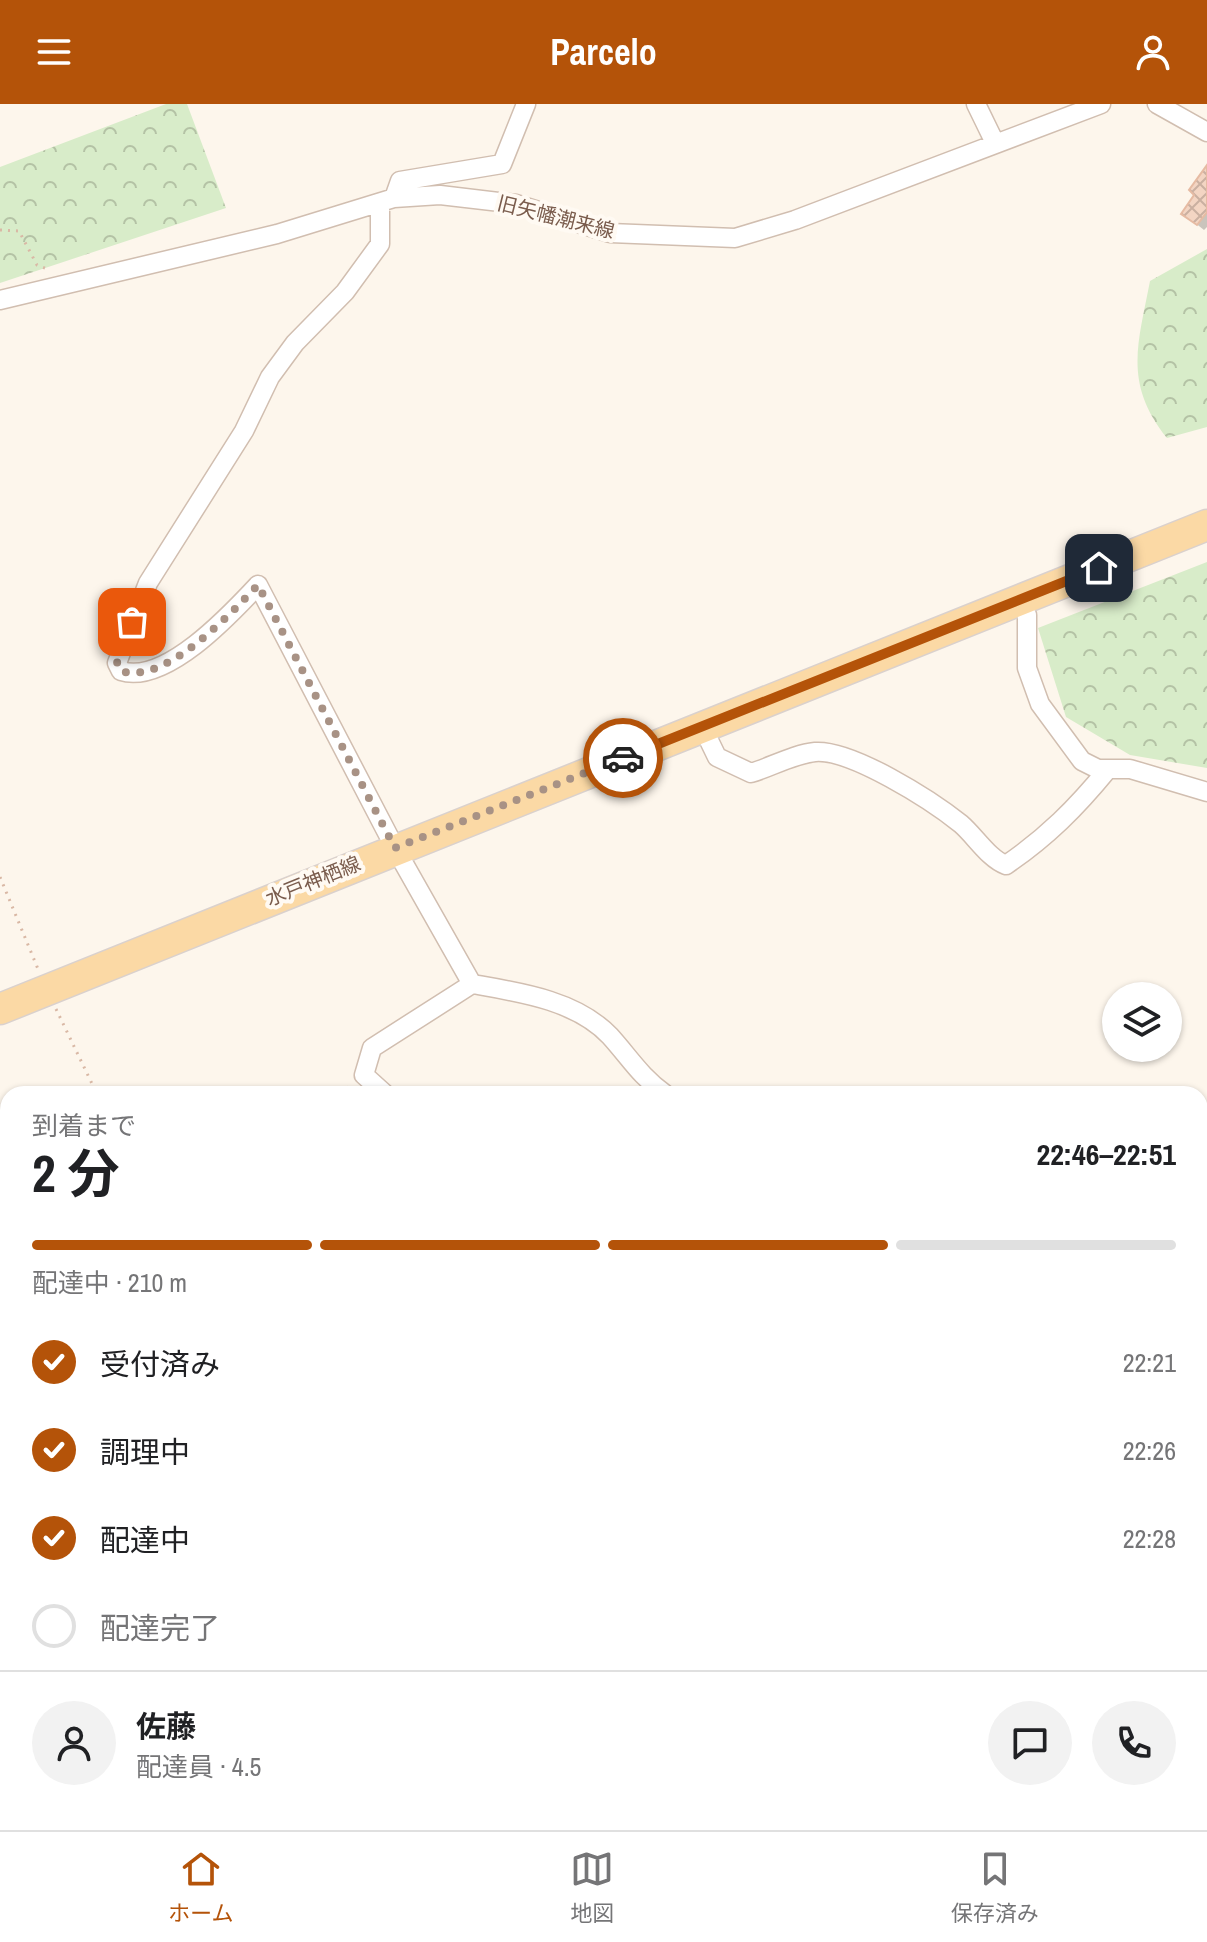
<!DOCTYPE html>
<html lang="ja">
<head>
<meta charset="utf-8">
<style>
	:root { --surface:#fff; --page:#f2f2f2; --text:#202124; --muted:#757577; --line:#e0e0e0; --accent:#b45309 }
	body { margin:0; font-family:"Archivo Narrow","Noto Sans JP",sans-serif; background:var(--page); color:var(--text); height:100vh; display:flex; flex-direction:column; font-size:30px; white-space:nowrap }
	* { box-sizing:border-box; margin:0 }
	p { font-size:26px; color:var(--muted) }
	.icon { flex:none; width:44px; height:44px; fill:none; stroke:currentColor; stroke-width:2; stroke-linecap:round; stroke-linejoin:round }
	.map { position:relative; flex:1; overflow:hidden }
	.side { position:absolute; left:0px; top:982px; width:1208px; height:744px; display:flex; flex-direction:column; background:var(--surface); border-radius:24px 24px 0 0; box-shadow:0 2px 6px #0004 }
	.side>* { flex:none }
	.controls { position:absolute; left:1102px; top:878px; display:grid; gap:16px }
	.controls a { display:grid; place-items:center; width:80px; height:80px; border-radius:50%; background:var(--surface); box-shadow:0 2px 6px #0004; font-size:40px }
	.pin { position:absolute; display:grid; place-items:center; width:68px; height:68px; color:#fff; margin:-34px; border-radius:16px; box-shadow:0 4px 12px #0006 }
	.courier { position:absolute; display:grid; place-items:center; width:80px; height:80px; margin:-40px; border:6px solid #b45309; border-radius:50%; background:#fff; color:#222; box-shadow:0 2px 10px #0007 }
	.overview em { font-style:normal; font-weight:700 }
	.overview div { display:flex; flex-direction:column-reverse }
	.overview { display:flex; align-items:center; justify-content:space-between; height:136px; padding:0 32px }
	h1 { font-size:52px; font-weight:700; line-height:60px }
	.bar { display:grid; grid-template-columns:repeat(4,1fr); gap:12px 8px; align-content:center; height:96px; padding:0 32px }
	.bar i { height:10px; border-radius:6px; background:var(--line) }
	.bar .on { background:var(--accent) }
	.bar p { grid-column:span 4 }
	.line { display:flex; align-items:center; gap:20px; padding:0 32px; border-top:2px solid var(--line) }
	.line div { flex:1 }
	.round { display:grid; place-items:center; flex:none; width:84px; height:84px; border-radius:42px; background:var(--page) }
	ol { padding:0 32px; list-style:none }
	li { display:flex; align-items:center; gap:24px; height:88px }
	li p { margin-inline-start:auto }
	li .icon { padding:8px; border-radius:50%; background:var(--accent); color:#fff; stroke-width:4 }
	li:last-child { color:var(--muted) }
	li i { width:44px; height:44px; border:4px solid var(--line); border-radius:50% }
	header { display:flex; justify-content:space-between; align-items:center; height:104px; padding:0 32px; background:var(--accent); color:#fff; font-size:36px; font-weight:700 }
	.tabs { display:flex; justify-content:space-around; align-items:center; height:112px; border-top:2px solid var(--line); background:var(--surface); font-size:22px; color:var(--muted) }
	.tabs a { display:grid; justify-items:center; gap:4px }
	.tabs .on { color:var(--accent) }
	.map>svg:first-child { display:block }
	.forest { fill:url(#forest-crowns) }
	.shadow { fill:#0003 }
	.building { fill:url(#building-cross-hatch); stroke:#e6bba3; stroke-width:2 }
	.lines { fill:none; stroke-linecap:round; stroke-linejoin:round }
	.street-casing { stroke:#d1beb0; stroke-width:21 }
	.secondary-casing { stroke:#d6c0b0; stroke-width:29 }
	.primary-casing { stroke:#dad1cd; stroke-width:33 }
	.path { stroke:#d9b8a5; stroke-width:3; stroke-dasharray:2 6; stroke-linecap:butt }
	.street { stroke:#fff; stroke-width:18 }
	.secondary { stroke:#fff; stroke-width:26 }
	.primary { stroke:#fbd9a5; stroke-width:30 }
	.done { stroke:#a89285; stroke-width:8; stroke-dasharray:0 14.4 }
	.route { stroke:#b45309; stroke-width:10 }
	.labels { text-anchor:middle; stroke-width:8; stroke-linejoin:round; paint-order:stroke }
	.street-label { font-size:20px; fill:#7a5c4d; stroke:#fffaf3 }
</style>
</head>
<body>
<header><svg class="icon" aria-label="menu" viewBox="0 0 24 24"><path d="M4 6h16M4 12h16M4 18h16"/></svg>Parcelo<svg class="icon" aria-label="person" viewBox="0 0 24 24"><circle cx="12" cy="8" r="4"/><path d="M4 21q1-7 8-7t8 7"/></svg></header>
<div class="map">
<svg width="1207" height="1726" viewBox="0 0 1207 1726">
	<defs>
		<pattern id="forest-crowns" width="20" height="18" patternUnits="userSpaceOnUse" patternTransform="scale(2)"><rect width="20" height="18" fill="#d8ecc9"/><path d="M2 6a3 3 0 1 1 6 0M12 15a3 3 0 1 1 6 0" fill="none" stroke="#b4c2a5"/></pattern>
		<pattern id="building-cross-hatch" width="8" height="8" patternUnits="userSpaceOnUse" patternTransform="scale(2)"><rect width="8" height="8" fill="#f3d5c3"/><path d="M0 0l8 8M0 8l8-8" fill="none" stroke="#cab0a1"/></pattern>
	</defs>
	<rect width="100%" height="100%" fill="#fdf6ec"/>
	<path class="forest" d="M166 0H187L226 104 0 179V63Z
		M1207 145V323L1167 334C1123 279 1138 240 1150 177Z
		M1207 458V664L1130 651 1066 613 1038 524Z
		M1207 1105V1625L1200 1626V1106Z"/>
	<path class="shadow" d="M1207 71V123L1204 126 1184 110Z
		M3 1482 8 1487V1509L0 1500Z
		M0 1548 8 1556V1583L0 1576Z
		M3 1599 8 1604V1626L0 1617Z
		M80 1718H116L109 1726H88Z
		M157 1718H167L174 1726H147Z
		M217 1718H225L233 1726H209Z
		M317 1718H337L343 1726H318L321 1722Z"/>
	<path class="building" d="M1207 61V108L1197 121 1181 110 1194 91 1189 86Z"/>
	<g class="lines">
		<defs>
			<path id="street" d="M976 0 995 39
				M1157 0 1207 28
				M394 94 400 77 502 60 526 0
				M380 99V140L345 188 295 239 270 273 244 327 148 479 117 559 121 567C165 581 230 511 258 481L395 744 472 880
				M0 196 277 130 394 94 440 91 516 100 610 129 735 134 795 116 1101 0
				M1018 497 1027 511V564L1040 600 1082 657 1098 665H1130L1207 688
				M702 622 717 653 751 669C771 663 794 650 815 648 851 645 931 696 961 720 975 732 989 755 1006 761 1047 733 1076 704 1108 665
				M385 990 364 971 372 944 472 880C518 888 576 896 610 932 629 953 641 973 665 990
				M1200 1085 1207 1084
				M0 1422 8 1431
				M0 1523 8 1532
				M1200 1642 1207 1638
				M181 1718 188 1726
				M276 1718 284 1726
				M386 1718 394 1726
				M803 1718V1726
				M113 1726 123 1718
				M1055 1726V1718"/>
			<path id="secondary" d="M0 1662 8 1671
				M52 1718 59 1726"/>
			<path id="primary" d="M0 905 1207 421"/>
		</defs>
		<use href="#street" class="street-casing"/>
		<use href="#secondary" class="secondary-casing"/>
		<use href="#primary" class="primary-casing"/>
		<path class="path" d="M0 126 19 127 37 161 50 166
			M0 773 38 865
			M56 905 97 990
			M341 990 350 981"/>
		<use href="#street" class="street"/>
		<use href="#secondary" class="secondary"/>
		<use href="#primary" class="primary"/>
	</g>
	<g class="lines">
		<path class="done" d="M132 518 117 559 121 567C165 581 230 510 258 481L395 744 623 654"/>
		<path class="route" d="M623 654 1099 464"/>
	</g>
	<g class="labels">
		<g class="street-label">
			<text transform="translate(556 113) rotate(14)" y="7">旧矢幡潮来線</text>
			<text transform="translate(313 777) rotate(-22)" y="7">水戸神栖線</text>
		</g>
	</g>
</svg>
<div class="controls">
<a><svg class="icon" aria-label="layers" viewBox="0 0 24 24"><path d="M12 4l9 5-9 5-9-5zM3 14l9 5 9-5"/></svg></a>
</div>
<div class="pin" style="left:132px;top:518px;background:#ea580c"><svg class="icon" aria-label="bag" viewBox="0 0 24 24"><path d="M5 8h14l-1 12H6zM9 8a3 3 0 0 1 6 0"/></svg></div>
<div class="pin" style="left:1099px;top:464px;background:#1f2937"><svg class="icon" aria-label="home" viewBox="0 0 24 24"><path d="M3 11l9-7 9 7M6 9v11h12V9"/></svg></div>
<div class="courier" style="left:623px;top:654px"><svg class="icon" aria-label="car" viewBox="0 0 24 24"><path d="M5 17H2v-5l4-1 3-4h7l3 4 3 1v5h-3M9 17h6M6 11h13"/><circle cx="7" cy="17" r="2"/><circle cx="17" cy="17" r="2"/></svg></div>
<section class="side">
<div class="overview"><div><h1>2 分</h1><p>到着まで</p></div><em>22:46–22:51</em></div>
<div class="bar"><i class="on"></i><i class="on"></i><i class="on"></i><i></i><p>配達中 · 210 m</p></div>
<ol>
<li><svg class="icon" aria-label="check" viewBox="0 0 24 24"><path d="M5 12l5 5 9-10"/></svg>受付済み<p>22:21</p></li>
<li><svg class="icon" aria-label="check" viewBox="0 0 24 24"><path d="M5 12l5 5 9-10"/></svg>調理中<p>22:26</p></li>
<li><svg class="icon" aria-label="check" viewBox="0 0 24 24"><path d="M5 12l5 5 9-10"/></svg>配達中<p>22:28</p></li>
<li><i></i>配達完了</li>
</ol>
<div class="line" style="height:144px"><a class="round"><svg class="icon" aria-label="person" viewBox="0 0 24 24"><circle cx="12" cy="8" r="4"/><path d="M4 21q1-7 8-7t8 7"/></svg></a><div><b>佐藤</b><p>配達員 · 4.5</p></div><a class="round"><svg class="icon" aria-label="chat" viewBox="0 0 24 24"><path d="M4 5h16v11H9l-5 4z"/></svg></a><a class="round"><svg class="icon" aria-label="phone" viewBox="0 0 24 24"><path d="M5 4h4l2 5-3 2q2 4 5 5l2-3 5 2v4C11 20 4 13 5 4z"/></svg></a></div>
</section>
</div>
<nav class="tabs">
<a class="on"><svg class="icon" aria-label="home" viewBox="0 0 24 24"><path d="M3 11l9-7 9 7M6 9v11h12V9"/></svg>ホーム</a>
<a><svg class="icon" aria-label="map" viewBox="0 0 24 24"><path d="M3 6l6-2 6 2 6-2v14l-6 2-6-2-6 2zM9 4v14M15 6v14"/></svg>地図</a>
<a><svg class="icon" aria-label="saved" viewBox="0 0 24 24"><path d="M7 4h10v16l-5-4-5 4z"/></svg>保存済み</a>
</nav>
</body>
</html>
